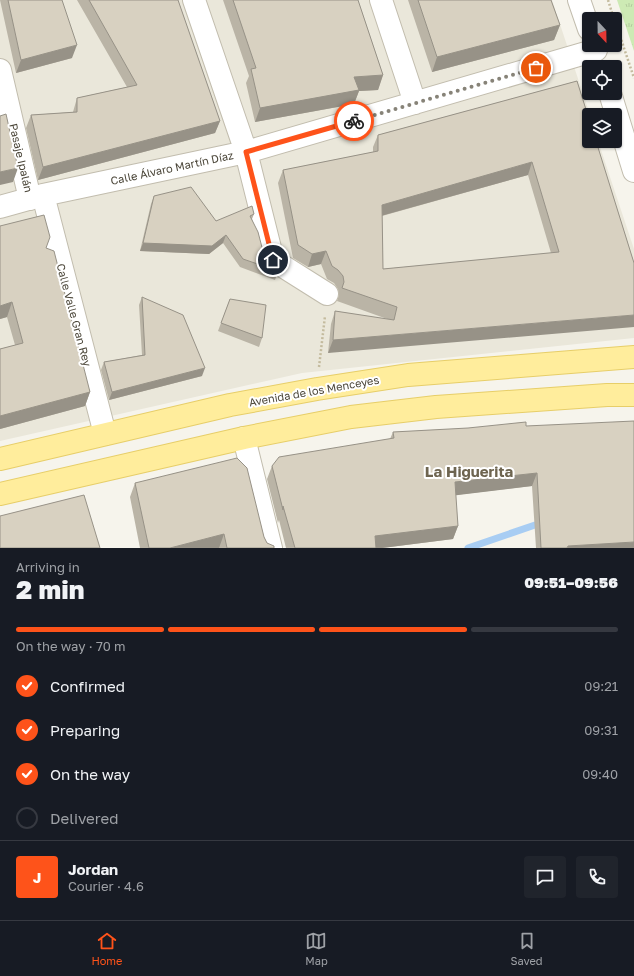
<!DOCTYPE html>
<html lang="en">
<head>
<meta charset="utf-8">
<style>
	:root { --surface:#171b24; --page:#20242c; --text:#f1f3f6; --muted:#9ea1a6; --line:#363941; --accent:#fe531a }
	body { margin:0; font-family:"Golos Text",sans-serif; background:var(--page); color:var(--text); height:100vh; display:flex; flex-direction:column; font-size:15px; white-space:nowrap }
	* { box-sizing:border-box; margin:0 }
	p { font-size:13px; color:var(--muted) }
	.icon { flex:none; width:22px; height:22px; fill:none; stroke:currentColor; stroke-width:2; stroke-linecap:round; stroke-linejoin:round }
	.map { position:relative; height:548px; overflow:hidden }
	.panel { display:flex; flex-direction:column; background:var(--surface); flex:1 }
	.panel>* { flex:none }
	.needle { width:26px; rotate:158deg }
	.fabs { position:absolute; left:582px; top:12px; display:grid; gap:8px }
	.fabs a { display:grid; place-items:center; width:40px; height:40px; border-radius:4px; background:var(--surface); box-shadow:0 1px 3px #0004; font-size:20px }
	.pin { position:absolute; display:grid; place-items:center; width:34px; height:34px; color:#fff; margin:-17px; border:2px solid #fff; border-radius:50%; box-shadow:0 1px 4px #0007 }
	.courier { position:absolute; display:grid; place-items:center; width:40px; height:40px; margin:-20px; border:3px solid #fe531a; border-radius:50%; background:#fff; color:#222; box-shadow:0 1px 5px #0007 }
	.head em { font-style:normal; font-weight:800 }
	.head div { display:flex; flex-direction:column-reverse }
	.head { display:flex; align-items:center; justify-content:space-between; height:68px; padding:0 16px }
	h1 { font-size:26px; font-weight:800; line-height:30px }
	.bar { display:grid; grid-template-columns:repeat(4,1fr); gap:6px 4px; align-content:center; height:48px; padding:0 16px }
	.bar i { height:5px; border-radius:3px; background:var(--line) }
	.bar .current { background:var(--accent) }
	.bar p { grid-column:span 4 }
	.line { display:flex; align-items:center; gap:10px; padding:0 16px; border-top:1px solid var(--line) }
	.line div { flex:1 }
	.round { display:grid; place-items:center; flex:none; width:42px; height:42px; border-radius:4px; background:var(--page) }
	ol { padding:0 16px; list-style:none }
	li { display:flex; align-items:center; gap:12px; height:44px }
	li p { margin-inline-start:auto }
	li .icon { padding:4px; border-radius:50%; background:var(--accent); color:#fff; stroke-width:4 }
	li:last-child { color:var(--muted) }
	li i { width:22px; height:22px; border:2px solid var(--line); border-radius:50% }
	.tabs { display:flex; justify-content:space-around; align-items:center; height:56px; border-top:1px solid var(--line); background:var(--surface); font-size:11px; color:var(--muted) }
	.tabs a { display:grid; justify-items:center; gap:2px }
	.tabs .current { color:var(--accent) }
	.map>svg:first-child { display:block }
	.residential { fill:#eae7da }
	.park { fill:url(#park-tufts) }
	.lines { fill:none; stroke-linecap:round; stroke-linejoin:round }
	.stream { stroke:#a8cdf3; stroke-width:7 }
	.minor-casing { stroke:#c2bdae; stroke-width:24 }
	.major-casing { stroke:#e7ce69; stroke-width:24 }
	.path { stroke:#c4bb9e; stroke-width:2.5; stroke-dasharray:2 2; stroke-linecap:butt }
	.minor { stroke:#fff; stroke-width:22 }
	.major { stroke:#ffed9c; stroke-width:22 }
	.wall { fill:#bab4a6; fill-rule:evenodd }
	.shaded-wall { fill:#979287 }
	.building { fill:#d8d1c1; stroke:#979287; fill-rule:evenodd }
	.done { stroke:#878378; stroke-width:4; stroke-dasharray:0 7.2 }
	.route { stroke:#fe531a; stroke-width:5 }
	.labels { text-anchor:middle; stroke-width:4; stroke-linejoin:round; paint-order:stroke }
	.street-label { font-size:11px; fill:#4b4639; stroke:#fff }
	.district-label { font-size:15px; font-weight:bold; fill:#6e6550; stroke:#fff }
</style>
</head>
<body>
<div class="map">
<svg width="634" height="548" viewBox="0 0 634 548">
	<defs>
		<pattern id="park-tufts" width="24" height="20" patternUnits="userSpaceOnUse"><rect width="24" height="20" fill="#cdeab4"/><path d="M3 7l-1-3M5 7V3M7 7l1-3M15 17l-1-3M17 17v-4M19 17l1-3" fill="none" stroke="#b2ca9c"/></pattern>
	</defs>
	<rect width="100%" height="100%" fill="#f6f4ec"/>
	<path class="residential" d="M0 0H552L590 115 589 141H598L634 249V338L302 373 0 441Z"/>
	<path class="park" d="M617 0H634V51Z"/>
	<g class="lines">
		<path class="stream" d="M468 548 535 525"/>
		<defs>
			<path id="minor" d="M194 0 246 152 273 260 327 294
				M381 0 415 103
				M579 0 589 29
				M0 70 30 199
				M610 93 634 171
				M43 195 105 434
				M0 207 43 195 246 152 596 50
				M244 438 271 548"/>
			<path id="major" d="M0 459 230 405 317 389 408 375 634 357
				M0 494 244 438 351 417 436 407 607 395H634"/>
		</defs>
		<use href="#minor" class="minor-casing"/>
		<use href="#major" class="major-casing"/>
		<path class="path" d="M608 0 614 19
			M615 21 634 78
			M319 367 325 316"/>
		<use href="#minor" class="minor"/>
		<use href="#major" class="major"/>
	</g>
	<path class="wall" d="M0 0H62L72 58 16 73Z
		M77 0H178L220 121 215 133 38 180 26 128 31 115 73 112 77 98 127 87Z
		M223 0H358L383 75 378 90 359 91 354 104 255 122 246 83 249 76Z
		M408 0H551L560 25 554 40 432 72Z
		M577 81 634 263 328 353 331 324 335 311 390 320 337 301 339 295 338 289 334 283 327 279 321 264 308 267 293 258 278 183 283 170 373 152V147L378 135ZM528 175 551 253 383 269 382 216Z
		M154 196 216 221 254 214 252 219 264 255 269 262 278 271 275 280 240 267 223 243 209 254 140 251 151 204Z
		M0 226 46 248 90 392 85 406 0 429V349L15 345 7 317 0 319Z
		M142 297 202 376 109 400 101 370 104 362 142 355 139 305Z
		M230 299 262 338 259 347 218 331Z
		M526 426 634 548H536L532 486 455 495 458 526 453 539 382 548H286L279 520 278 523 267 479 272 466 390 439 393 432Z
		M135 483 264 537 267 543 274 548H140L130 497Z"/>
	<path class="shaded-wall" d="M560 25 554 40 432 72 437 57Z
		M77 45 72 58 16 73 21 60Z
		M383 75 378 90 359 91 354 104 255 122 260 108 354 77Z
		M220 121 215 133 38 180 43 167Z
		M532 162 528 175 377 217 382 205Z
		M18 168 13 182 0 185V172Z
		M226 235 223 243 209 254 140 251 143 243Z
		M326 251 321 264 308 267 312 254Z
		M12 302 7 317 0 319V306Z
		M634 315V327L328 353 333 340Z
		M205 368 202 376 109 400 112 392Z
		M90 392 85 406 0 429V416Z
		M537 473 532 486 450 496 455 482Z
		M458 526 453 539 382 548H370L375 536Z
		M224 534 219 548H170Z
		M634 542V548H567L568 546Z"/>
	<path class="building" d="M8 0H62L77 45 21 60Z
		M89 0H178L220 121 43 167 31 115 77 112V98L137 85Z
		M233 0H358L383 75 354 77 359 90 260 108 251 69 256 68Z
		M418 0H551L560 25 437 57Z
		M577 81 589 119V141H596L634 263V315L333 340 335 311 394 320 397 307 342 288 344 282 343 276 338 270 332 266 326 251 312 254 298 245 283 170 378 151V135ZM532 162 559 252 383 269 382 205Z
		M6 114 18 168 0 172V116Z
		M191 187 216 221 252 206 254 214 250 216 258 232 264 255 269 262 275 266 278 271 243 259 226 235 212 246 143 243 154 196Z
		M44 215 50 237 46 248 54 251 90 392 0 416V349L23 343 12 302 0 306V226Z
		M142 297 183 315 205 368 112 392 104 362 145 355Z
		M230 299 266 305 262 338 221 323Z
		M634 421V542L568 546 567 548H541L537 473 455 482 458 526 375 536 376 548H295L283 506V510L272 466 279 457 394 438 393 432 468 428 526 422V426Z
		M237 458 247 468 264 537 267 543 274 546V548H227L224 534 170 548H149L135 483Z
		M84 495 100 548H0V516Z"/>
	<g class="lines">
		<path class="done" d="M354 121 536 68"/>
		<path class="route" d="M273 260 246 152 354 121"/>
	</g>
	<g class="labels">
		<g class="street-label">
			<text transform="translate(21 158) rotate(77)" y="4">Pasaje Ipalán</text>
			<text transform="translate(172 168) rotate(-12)" y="4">Calle Álvaro Martín Díaz</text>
			<text transform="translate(74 315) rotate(75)" y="4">Calle Valle Gran Rey</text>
			<text transform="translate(314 391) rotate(-10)" y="4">Avenida de los Menceyes</text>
		</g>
		<g class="district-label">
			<text x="469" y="477">La Higuerita</text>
		</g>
	</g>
</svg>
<div class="fabs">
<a><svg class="needle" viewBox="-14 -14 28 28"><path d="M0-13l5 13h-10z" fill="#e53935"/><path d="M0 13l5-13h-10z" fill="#9ea1a6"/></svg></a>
<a><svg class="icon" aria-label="locate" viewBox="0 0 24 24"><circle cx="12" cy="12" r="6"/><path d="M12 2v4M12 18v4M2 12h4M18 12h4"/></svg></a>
<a><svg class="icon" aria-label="layers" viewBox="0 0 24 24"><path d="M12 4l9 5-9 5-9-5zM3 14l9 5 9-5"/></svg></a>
</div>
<div class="pin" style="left:536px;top:68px;background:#ea580c"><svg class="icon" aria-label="bag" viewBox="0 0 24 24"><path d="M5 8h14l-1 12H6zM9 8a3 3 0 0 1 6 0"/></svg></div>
<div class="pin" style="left:273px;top:260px;background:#1f2937"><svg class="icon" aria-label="home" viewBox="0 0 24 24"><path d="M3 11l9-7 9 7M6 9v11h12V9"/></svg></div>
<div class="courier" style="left:354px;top:121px"><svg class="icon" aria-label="bike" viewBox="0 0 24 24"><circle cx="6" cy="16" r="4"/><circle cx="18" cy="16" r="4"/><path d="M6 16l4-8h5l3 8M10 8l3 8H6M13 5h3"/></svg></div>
</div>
<section class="panel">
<div class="head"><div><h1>2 min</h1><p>Arriving in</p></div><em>09:51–09:56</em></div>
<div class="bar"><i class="current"></i><i class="current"></i><i class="current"></i><i></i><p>On the way · 70 m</p></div>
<ol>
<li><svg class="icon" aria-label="check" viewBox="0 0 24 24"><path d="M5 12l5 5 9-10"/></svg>Confirmed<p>09:21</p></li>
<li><svg class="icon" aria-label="check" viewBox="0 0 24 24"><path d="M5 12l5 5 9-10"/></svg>Preparing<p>09:31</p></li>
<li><svg class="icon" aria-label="check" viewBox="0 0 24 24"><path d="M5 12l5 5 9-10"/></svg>On the way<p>09:40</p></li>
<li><i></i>Delivered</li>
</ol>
<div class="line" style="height:72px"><b class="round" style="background:var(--accent);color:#fff">J</b><div><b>Jordan</b><p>Courier · 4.6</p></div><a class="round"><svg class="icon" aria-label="chat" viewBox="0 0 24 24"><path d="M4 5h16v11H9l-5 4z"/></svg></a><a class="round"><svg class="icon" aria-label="phone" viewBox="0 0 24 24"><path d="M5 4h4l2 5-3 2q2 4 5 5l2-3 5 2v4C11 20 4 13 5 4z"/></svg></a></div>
</section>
<nav class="tabs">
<a class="current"><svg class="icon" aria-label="home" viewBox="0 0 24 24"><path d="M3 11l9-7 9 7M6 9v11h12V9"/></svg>Home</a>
<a><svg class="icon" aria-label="map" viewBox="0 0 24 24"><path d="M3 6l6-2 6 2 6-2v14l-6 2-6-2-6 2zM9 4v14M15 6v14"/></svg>Map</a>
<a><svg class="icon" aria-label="saved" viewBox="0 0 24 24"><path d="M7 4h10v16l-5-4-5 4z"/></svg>Saved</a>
</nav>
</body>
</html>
